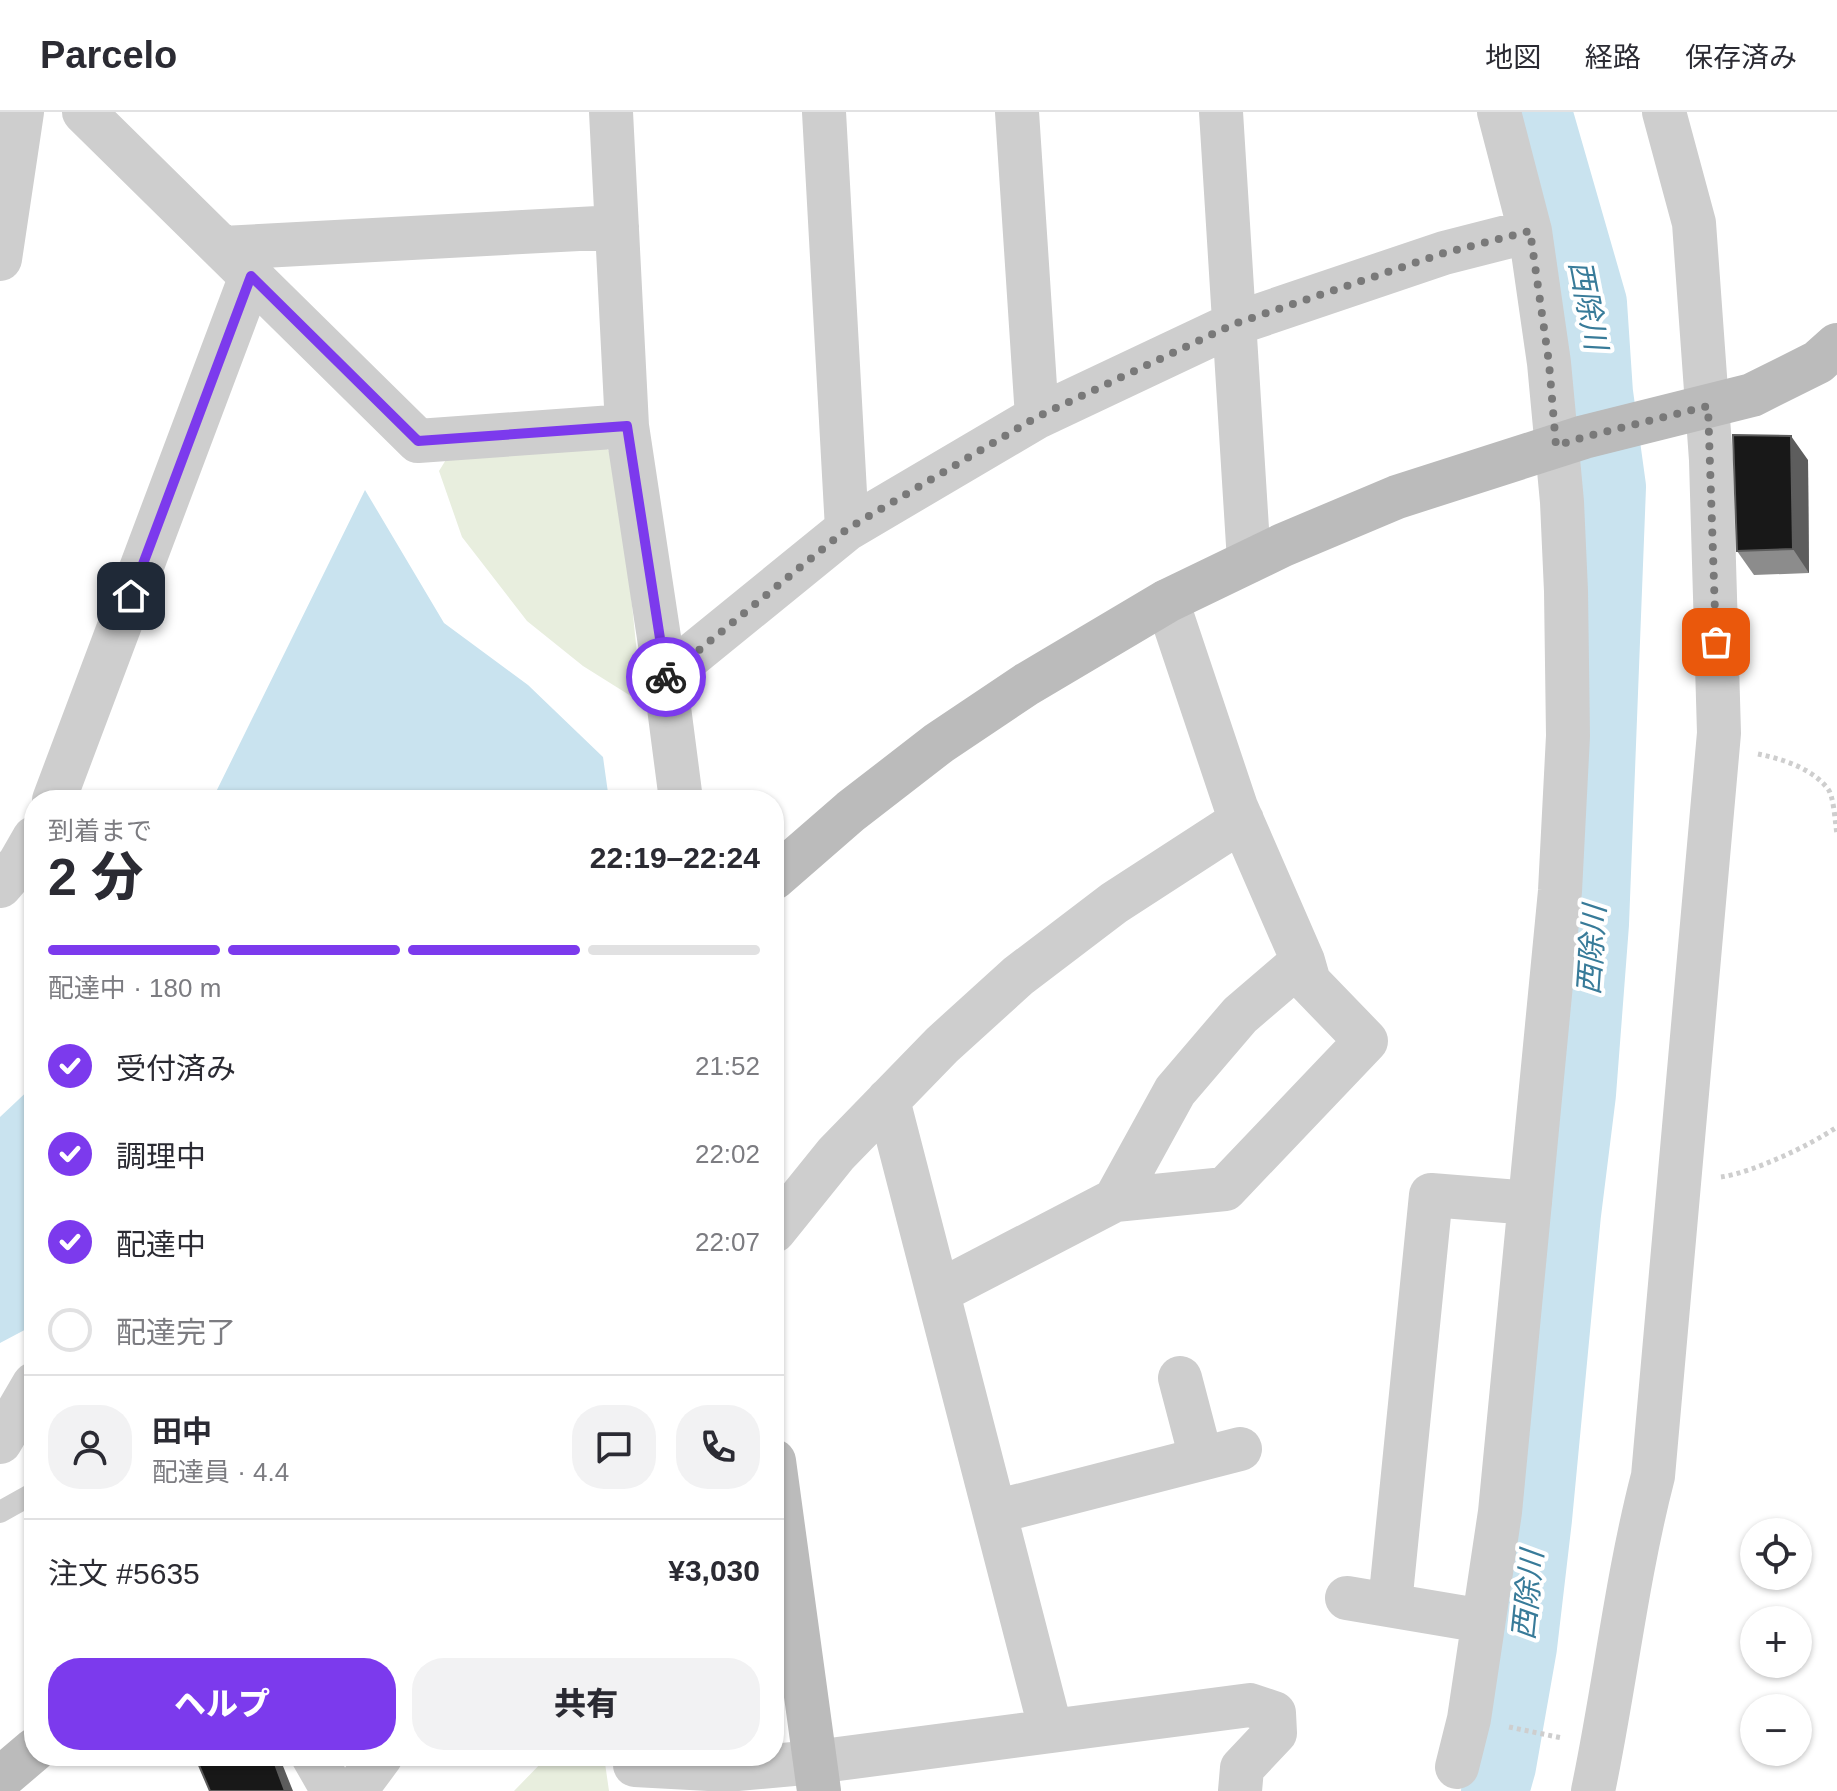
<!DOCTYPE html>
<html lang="ja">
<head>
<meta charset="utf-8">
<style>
	:root { --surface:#fff; --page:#f2f2f3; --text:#2b2b33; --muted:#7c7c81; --line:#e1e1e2; --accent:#7c3aed }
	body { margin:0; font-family:Arial,"Noto Sans JP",sans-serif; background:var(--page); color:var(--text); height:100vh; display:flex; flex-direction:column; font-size:30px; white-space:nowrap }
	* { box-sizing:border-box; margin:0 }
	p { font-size:26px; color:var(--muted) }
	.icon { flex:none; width:44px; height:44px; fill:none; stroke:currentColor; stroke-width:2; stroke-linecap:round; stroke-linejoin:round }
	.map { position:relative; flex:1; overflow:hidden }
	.side { position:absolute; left:24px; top:678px; width:760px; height:976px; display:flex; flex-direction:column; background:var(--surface); border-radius:32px; box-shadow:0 2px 6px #0004 }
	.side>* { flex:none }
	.buttons { position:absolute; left:1740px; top:1406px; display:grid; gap:16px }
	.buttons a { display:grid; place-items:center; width:72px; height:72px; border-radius:50%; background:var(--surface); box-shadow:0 2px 6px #0004; font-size:40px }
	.pin { position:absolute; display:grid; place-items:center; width:68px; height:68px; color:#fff; margin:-34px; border-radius:16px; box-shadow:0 4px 12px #0006 }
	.courier { position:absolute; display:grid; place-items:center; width:80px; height:80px; margin:-40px; border:6px solid #7c3aed; border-radius:50%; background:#fff; color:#222; box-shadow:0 2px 10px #0007 }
	.head em { font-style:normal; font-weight:800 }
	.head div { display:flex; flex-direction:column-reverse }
	.head { display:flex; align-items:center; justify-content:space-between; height:136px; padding:0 24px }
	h1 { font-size:52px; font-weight:800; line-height:60px }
	.bar { display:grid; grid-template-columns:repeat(4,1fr); gap:12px 8px; align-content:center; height:96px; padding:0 24px }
	.bar i { height:10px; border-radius:6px; background:var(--line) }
	.bar .on { background:var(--accent) }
	.bar p { grid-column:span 4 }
	.line { display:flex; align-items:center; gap:20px; padding:0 24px; border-top:2px solid var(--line) }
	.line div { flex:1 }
	.round { display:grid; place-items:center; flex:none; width:84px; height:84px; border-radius:32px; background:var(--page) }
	ol { padding:0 24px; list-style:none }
	li { display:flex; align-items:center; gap:24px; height:88px }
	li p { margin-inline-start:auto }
	li .icon { padding:8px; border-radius:50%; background:var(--accent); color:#fff; stroke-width:4 }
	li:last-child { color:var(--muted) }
	li i { width:44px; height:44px; border:4px solid var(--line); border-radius:50% }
	.action { display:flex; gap:16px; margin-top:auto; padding:16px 24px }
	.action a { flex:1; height:92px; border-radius:32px; background:var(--accent); color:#fff; font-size:32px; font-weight:800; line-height:92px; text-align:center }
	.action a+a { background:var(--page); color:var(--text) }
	header { display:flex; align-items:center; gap:48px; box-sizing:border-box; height:112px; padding:0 40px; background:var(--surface); border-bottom:2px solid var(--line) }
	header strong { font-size:38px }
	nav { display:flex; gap:44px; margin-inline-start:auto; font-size:28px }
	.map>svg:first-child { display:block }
	.green { fill:#e8eede }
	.water { fill:#c9e3ef }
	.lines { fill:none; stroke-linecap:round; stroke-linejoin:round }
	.river { stroke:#c9e3ef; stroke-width:68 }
	.path { stroke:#cecece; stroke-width:5; stroke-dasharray:4 4; stroke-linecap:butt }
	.lane { stroke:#cecece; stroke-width:22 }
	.street { stroke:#cecece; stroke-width:44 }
	.secondary { stroke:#bbb; stroke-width:44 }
	.wall { fill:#8c8c8c }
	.shaded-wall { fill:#5d5d5d }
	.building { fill:#181818; stroke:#5d5d5d; stroke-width:2 }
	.done { stroke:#797979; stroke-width:8; stroke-dasharray:0 14.4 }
	.route { stroke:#7c3aed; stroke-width:10 }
	.labels { text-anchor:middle; stroke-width:8; stroke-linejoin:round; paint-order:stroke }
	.water-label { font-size:30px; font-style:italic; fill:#387b99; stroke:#fff }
</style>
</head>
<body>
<header>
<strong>Parcelo</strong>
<nav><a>地図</a><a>経路</a><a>保存済み</a></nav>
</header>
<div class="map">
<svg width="1837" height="1679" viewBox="0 0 1837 1679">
	<rect width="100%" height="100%" fill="#fff"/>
	<path class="green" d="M599 330 617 346 642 591 583 554 527 509 462 425 439 359 452 338Z
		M548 1644H604L609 1679H514Z"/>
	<path class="water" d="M365 378 444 511 528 573 603 645 609 688H212Z
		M34 973V1213L0 1231V1005Z"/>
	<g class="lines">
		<path class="river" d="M1495 1679 1502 1654 1523 1535 1538 1407 1567 1102 1582 982 1595 812 1612 375 1599 281 1593 191 1538 0"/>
		<path class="path" d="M1758 642C1782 647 1812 656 1828 677 1834 685 1835 710 1837 722
			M1721 1065C1754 1060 1809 1034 1837 1015
			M1509 1615 1562 1626"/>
		<path class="lane" d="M0 1400 34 1381"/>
		<path class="street" d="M84 0 418 329 627 314
			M611 0 627 314 665 565 681 688
			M824 0 847 417
			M1017 0 1037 305
			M1221 0 1249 449
			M223 136 617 115
			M0 147 22 0
			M665 565 847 417 1037 305 1234 212 1444 141 1530 119
			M54 688 251 164
			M0 774 19 752 34 726
			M888 988 1051 1619
			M1115 1088 1175 979 1240 903 1303 849
			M774 1119 836 1042 942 933 1018 864 1114 791 1242 708
			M938 1180 1115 1088 1225 1077 1366 929 1309 870 1303 849 1236 695 1167 489
			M1180 1266 1201 1346
			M0 1330 34 1272
			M995 1400 1240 1337
			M1347 1486 1483 1509
			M1390 1492 1431 1083 1530 1091
			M313 1644 333 1679
			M635 1653 727 1658 815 1650 1250 1593 1274 1601 1275 1621 1242 1656 1240 1679
			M1457 1655 1469 1607 1500 1400 1560 779 1568 624 1566 479 1562 390 1549 251 1530 119 1499 0
			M355 1679 381 1644
			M1593 1679C1615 1574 1626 1468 1653 1364L1719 621 1711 348 1694 111 1664 0"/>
		<path class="secondary" d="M774 766 851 699 939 631 1027 572 1167 489 1283 433 1397 385 1584 325 1752 283 1818 250 1837 233
			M774 1349 819 1679
			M0 1667 34 1638"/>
	</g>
	<path class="wall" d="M1808 348 1809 461 1754 463 1737 439Z"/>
	<path class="shaded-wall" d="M1791 324 1808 348 1809 461 1793 437Z
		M272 1644H279L293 1679H285Z"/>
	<path class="building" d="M1733 323 1791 324 1793 437 1737 439Z
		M195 1644H272L285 1679H210Z"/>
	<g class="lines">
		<path class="done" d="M666 565 847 417 1037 305 1234 212 1444 141 1530 119 1549 251 1556 334 1584 325 1708 294 1716 530"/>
		<path class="route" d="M131 484 251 164 418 329 627 314 666 565"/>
	</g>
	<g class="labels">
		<g class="water-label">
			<text transform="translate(1588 193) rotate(79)" y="10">西除川</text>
			<text transform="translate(1592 838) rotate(-86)" y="10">西除川</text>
			<text transform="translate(1528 1483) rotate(-84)" y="10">西除川</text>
		</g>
	</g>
</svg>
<div class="buttons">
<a><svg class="icon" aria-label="locate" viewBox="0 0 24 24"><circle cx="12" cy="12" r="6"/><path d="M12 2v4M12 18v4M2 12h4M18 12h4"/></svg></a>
<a>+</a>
<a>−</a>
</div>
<div class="pin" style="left:1716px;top:530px;background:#ea580c"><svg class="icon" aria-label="bag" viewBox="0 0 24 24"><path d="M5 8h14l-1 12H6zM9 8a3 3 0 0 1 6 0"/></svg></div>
<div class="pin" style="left:131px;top:484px;background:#1f2937"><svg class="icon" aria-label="home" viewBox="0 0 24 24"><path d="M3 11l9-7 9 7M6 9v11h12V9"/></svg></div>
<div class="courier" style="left:666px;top:565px"><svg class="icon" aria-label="bike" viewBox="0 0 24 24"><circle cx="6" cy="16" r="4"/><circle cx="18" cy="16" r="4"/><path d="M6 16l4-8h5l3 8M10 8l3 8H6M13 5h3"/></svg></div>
<section class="side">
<div class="head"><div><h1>2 分</h1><p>到着まで</p></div><em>22:19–22:24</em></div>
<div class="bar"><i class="on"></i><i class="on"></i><i class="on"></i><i></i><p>配達中 · 180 m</p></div>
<ol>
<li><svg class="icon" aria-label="check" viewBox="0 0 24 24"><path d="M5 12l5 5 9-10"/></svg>受付済み<p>21:52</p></li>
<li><svg class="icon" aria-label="check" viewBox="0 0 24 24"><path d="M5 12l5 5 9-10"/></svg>調理中<p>22:02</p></li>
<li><svg class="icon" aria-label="check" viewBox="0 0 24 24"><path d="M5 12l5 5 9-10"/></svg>配達中<p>22:07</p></li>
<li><i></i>配達完了</li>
</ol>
<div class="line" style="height:144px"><a class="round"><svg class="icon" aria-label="person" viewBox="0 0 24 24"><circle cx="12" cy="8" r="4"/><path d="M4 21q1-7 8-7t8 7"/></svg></a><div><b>田中</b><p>配達員 · 4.4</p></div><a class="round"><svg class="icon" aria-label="chat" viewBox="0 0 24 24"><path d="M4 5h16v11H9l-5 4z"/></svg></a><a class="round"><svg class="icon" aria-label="phone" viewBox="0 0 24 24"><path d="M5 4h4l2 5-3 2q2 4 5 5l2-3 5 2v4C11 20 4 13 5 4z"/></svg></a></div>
<div class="line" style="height:104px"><div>注文 #5635</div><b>¥3,030</b></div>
<div class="action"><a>ヘルプ</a><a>共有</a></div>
</section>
</div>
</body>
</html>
